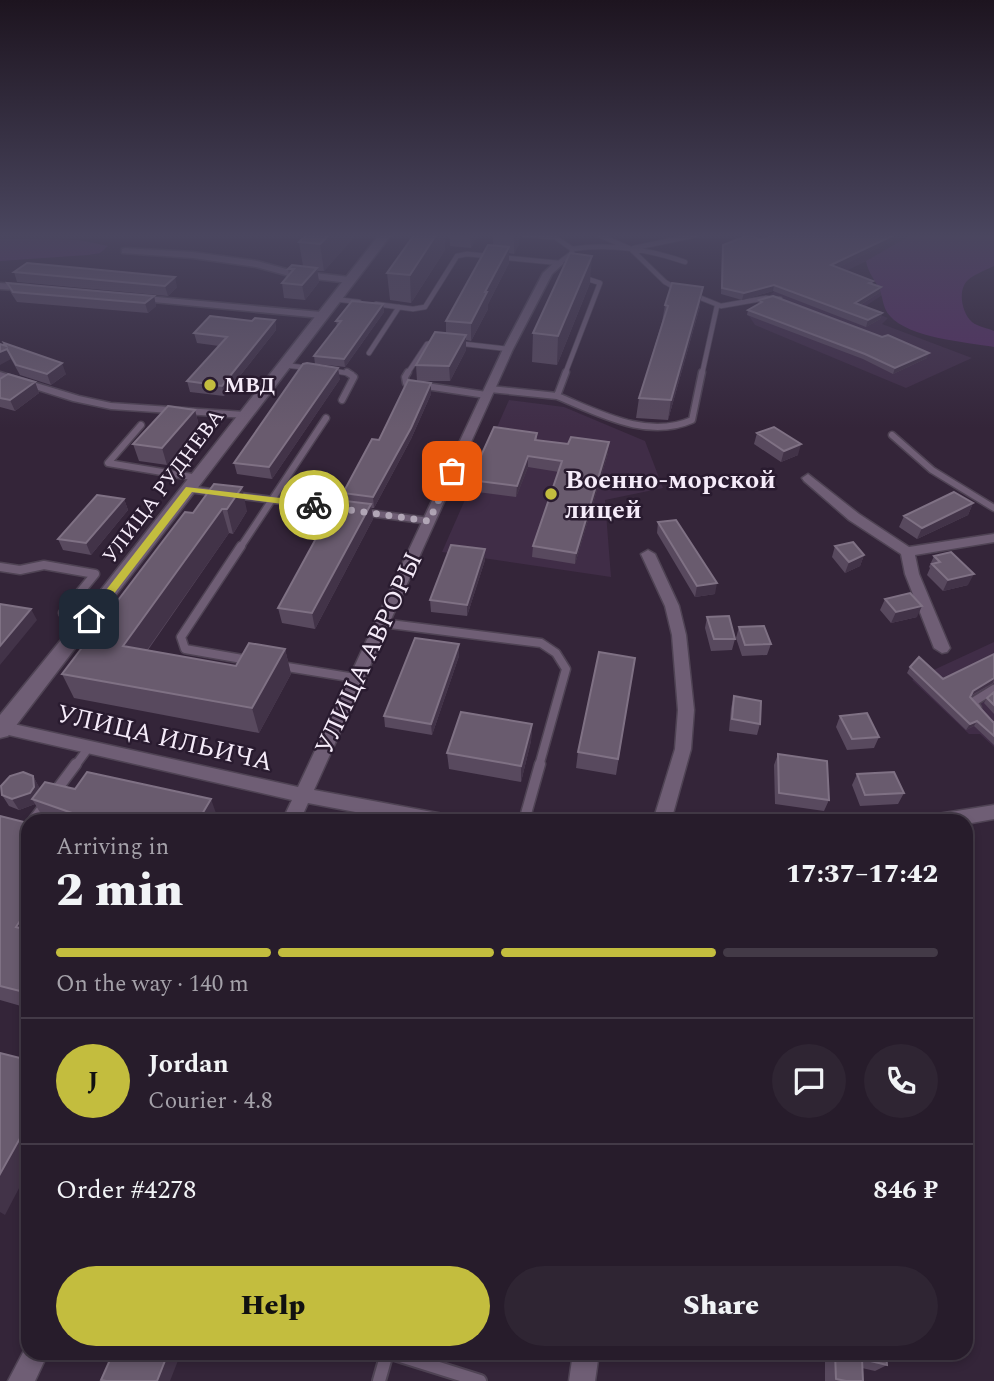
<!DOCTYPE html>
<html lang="en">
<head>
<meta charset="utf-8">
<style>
	:root { --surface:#271c2b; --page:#2f2533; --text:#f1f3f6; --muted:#a4a1a9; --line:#433a47; --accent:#c3bd3e }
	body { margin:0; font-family:Spectral,serif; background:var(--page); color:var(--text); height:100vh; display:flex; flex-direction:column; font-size:26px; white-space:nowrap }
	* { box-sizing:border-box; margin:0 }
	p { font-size:23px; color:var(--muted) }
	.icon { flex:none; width:38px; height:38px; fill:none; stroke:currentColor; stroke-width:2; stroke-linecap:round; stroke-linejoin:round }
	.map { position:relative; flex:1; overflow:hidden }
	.side { position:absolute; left:21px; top:814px; width:952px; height:546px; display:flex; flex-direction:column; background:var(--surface); border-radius:21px; box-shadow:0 4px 10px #0003,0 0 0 2px var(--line) }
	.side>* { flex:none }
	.pin { position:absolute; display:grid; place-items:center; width:60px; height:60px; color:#fff; margin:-30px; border-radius:14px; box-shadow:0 4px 10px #0006 }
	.courier { position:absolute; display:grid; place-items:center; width:70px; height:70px; margin:-35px; border:5px solid #c3bd3e; border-radius:50%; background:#fff; color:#222; box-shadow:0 2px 9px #0007 }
	.headline em { font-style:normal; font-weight:800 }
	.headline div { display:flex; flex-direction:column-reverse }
	.headline { display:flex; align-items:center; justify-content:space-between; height:119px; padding:0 35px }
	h1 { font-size:46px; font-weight:800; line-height:52px }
	.bar { display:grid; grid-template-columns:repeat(4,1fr); gap:10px 7px; align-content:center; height:84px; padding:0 35px }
	.bar i { height:9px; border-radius:5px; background:var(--line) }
	.bar .active { background:var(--accent) }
	.bar p { grid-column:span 4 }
	.line { display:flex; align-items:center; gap:18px; padding:0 35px; border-top:2px solid var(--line) }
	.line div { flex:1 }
	.round { display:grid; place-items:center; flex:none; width:74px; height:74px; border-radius:37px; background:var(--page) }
	.cta { display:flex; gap:14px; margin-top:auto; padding:14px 35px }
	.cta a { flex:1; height:80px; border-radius:42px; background:var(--accent); color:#111; font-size:28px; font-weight:800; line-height:80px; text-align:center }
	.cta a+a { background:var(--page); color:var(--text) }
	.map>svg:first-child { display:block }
	.built { fill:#402d47 }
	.green { fill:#542e61 }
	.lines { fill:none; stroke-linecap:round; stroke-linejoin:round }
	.lane-far4-casing { stroke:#4f4354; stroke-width:6 }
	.lane-far3-casing { stroke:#4f4354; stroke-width:9 }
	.lane-far2-casing { stroke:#4f4354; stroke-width:11 }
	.lane-far1-casing { stroke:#4f4354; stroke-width:13 }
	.lane-casing { stroke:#4f4354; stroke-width:16 }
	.street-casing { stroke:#4f4354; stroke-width:3 }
	.secondary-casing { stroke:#4f4354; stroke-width:3 }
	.lane-far4 { stroke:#6f5e75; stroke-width:4.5 }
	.lane-far3 { stroke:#6f5e75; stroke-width:6 }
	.lane-far2 { stroke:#6f5e75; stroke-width:8 }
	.lane-far1 { stroke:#6f5e75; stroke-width:10 }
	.lane { stroke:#6f5e75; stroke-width:12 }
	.street { fill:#6f5e75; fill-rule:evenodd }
	.secondary { fill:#6f5e75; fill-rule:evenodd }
	.wall { fill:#58495e }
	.shaded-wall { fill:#423348 }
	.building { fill:#695b6e; stroke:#7f7184; stroke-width:2 }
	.route { fill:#c3bd3e }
	.done { stroke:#b1a6b6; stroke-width:7; stroke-dasharray:0 12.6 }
	.poi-dot { fill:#c3bd3e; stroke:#291b2f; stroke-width:2.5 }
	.labels { text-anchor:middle; stroke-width:5; stroke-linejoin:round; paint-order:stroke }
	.far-poi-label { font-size:21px; font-weight:bold; fill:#f5ebf9; stroke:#291b2f; text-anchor:start }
	.far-street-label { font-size:21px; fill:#f5ebf9; stroke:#291b2f }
	.poi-label { font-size:26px; font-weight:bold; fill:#f5ebf9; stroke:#291b2f; text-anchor:start }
	.street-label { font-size:26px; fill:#f5ebf9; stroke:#291b2f }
</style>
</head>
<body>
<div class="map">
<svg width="994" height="1381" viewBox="0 0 994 1381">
	<rect width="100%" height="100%" fill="#342539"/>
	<path class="built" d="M743 235 918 236 844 272 888 291 863 308 888 318 882 324 972 358 906 388 755 325 747 313 790 279 728 241Z
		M509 400 564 407 645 441 663 488 605 500 611 577 442 552Z
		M994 642V747L980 734H969L912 680Z"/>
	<path class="green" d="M911 235H994V266C986 270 975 274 968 280 957 290 962 313 972 322 978 327 988 328 994 331V347C966 342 909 338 890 316 883 309 883 299 880 290 875 280 868 273 866 261Z
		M0 239 79 240 108 246 100 253 88 255 0 261Z"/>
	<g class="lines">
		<defs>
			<path id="lane-far4" d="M525 235 555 237
				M599 235 631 249 665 282 679 290
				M634 248 696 235
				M572 249C611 243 648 249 685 262
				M691 294 721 306 766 298 780 299
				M333 299 359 302
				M376 304 413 309 425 307 457 256 467 254 559 263 572 253V249L555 237 556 235
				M456 343 508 349
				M369 353 399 307
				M283 365 309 368
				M329 370 352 374
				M407 374 427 344 437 342
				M565 374 600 283 582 277
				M702 374 717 306"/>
			<path id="lane-far3" d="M408 372 405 377 406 383 486 395
				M490 389 557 396 566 372
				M557 396C599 413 647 440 692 420L702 372
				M342 400 354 377 347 372
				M141 425 108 463 198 478
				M892 435 932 470 994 508
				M189 489 218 493
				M234 495 343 509
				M362 512 429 521
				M240 548 326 418"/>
			<path id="lane-far2" d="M241 546 181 637 185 649 248 660
				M0 567 20 570 44 565 95 574 63 613 87 618
				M382 623 541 643 556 653 566 669 539 766
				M281 666 355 678
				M977 708 973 702 994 689
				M75 766 89 747"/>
			<path id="lane-far1" d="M55 792 76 764
				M33 821 45 805
				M524 821 540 764"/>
			<path id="lane" d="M391 1353 480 1381
				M379 1381 387 1353"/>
			<path id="street" d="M125 248 193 252 257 261 290 270 349 277 354 280 349 283 289 276 256 267 193 258 122 253V249Z
				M556 261 564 263 552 274 513 349 314 790 443 814 449 816 452 821H403L308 803 300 821H282L292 800 0 733V721L298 787 503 349 543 273Z
				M0 283 29 285 34 288 29 291 0 289Z
				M135 295 321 312 326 315 321 318 132 300V296Z
				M0 372 79 396 111 403 245 412 251 415 245 418 111 409 73 401 0 378Z
				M808 474 859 514 909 547 994 534V542L915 555 919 574 950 648 947 652 942 653 934 648 905 574 901 554 849 520 804 481 802 478Z
				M648 550 655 554 679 606 686 635 694 710 691 749 671 821H653L675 749 678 710 672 635 665 606 641 554Z
				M994 805V819L966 824V821H929L932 816 938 814Z
				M28 1343V1353H48L35 1381H8Z
				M573 1353H599L595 1381H569Z"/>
			<path id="secondary" d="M379 235H391L8 736 0 738V715L82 614Z"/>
		</defs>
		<use href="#lane-far4" class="lane-far4-casing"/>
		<use href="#lane-far3" class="lane-far3-casing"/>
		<use href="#lane-far2" class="lane-far2-casing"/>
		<use href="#lane-far1" class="lane-far1-casing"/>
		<use href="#lane" class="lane-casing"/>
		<use href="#street" class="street-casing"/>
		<use href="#secondary" class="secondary-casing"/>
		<use href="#lane-far4" class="lane-far4"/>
		<use href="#lane-far3" class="lane-far3"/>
		<use href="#lane-far2" class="lane-far2"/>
		<use href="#lane-far1" class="lane-far1"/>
		<use href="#lane" class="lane"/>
		<use href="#street" class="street"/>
		<use href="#secondary" class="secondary"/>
	</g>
	<path class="wall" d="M356 235 324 271H317L319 282 305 300 284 298 282 283 289 275 288 269 303 266 299 242Z
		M414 235H444L445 250 411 303 390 300 387 273Z
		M450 235H478L471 248 450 246Z
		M493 235H519V244L514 254 509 253V263L488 304V309L471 341 466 340V350L450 381H417L416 365 446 333V321L493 245Z
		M774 235H904L837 268 873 281 872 284 881 287 879 293 860 305 882 313 880 319 866 327 773 291 742 300 721 294 722 251 723 245 761 240Z
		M14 272 177 287 168 296 17 282Z
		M7 283 154 296 156 306 148 313 17 302 11 293Z
		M590 283 557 365 532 362 533 333Z
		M759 300 927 358 893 374 863 359 747 315 748 310 758 304Z
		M383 304 384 312 345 367 317 364 340 379 272 479 237 474 234 463 315 364 314 356 337 326 336 321Z
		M665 305 700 306 668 420 636 418 639 398 662 322Z
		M275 320 276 330 224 396 190 392 187 381 219 346 197 343 194 333 252 321Z
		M0 344 66 374 51 385 20 375 11 359Z
		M0 379 35 382 39 393 15 411 0 407Z
		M431 383V394L411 439 374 508H371L373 519 315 629 282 623 278 608 344 501 343 493 379 440Z
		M195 410 199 426 167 465 139 461 133 444Z
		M537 433V440L608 453 575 564 532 557 533 546 559 472 528 467 516 497 470 491V480Z
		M757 433 798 455 781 462 754 444Z
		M214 484 247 511 233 534 229 533 148 650 236 666 285 649 291 674 259 733 74 698 62 674 193 513Z
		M124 499 128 510 91 555 63 550 58 539Z
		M973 503 968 515 917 539 899 527 904 516Z
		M658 522 715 594 695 597 657 533Z
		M835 546 864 555 860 566 845 573 832 557Z
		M485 549V560L467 616 431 612 430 600Z
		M934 556 968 585 943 591 927 575 930 568 929 567Z
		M885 599 917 617 891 623 880 610Z
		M707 617 735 639 732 650 711 651 705 628Z
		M739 627 771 644 767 655 742 656 736 638Z
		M459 644V656L432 735 385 727 384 716Z
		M994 654V683L970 697 993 722H994V745L974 726 966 730 907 673 910 667 943 679Z
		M635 658 616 775 576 768 578 752Z
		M994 692V714L984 703 987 698Z
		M734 696 760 724 757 735 729 731 731 708Z
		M840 716 879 737 874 748 847 750 836 727Z
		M532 724 531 741 521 782 449 769 447 753Z
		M778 754 829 800 824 811 775 804 774 765Z
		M857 774 904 793 898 804 860 806 852 785Z
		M33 776 40 789 218 819 217 821H50L44 819 35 804 19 810 9 806 2 795Z
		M0 816 28 823V1008L0 1000Z
		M834 1353 841 1354V1353H886L887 1365 875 1371 862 1368 863 1381H825V1359Z"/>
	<path class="shaded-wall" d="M329 235H356L324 271 320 244Z
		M436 235H444L445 250 411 303 410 275Z
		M470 235H478L471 248Z
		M514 235H519V244L514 254Z
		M894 235H904L829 272 831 265Z
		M509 247V263L488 304V309L471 341V323L485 292Z
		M592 256 590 283 557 365 558 336Z
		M317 268 319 282 305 300 302 285Z
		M175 277 177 287 168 296 165 286Z
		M774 285 773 291 742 300 744 293Z
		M703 287 700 306 668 420 671 400Z
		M881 287 879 293 853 309 855 303Z
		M154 296 156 306 148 313 145 303Z
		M383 304 384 312 345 367 344 359Z
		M882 313 880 319 866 327 868 320Z
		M275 320 276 330 224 396 222 386Z
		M466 335V350L450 381 449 366Z
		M7 349 11 359 0 365V352Z
		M929 353 927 358 893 374 895 368Z
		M62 363 66 374 51 385 47 374Z
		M338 368 340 379 272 479 269 467Z
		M35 382 39 393 15 411 10 400Z
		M431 383V394L411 439 374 508 373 497Z
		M195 410 199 426 167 465 162 448Z
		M609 442 608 453 575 564 576 553Z
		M801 444 798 455 781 462 784 451Z
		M528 456V467L516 497 517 486Z
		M242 487 247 511 233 534 227 509Z
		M124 499 128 510 91 555 86 543Z
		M973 503 968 515 917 539 922 528Z
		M371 504 373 519 315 629 312 613Z
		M222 509 229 533 133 670 123 646Z
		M485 549V560L467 616V605Z
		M864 555 860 566 845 573 849 562Z
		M974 574 968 585 943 591 948 580Z
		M717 583 715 594 695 597 697 586Z
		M922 606 917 617 891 623 896 612Z
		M31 609 37 620 0 665V646Z
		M459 644V656L432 735 431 724Z
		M285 649 291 674 259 733 252 708Z
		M994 678 993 683 970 696 973 691Z
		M977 721 974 726 966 730 970 724Z
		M532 724 531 741 521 782V766Z
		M33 776 39 787 41 798 32 799 35 804 19 810 12 799Z
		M211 799 218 819 217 821H198Z
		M28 909V942L16 927Z
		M28 1124V1171L5 1215 0 1212V1174Z
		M168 1353H181L170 1381H157Z"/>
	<path class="building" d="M306 235H329L320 244 299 242Z
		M414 235H436L410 275 387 273Z
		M749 235 761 240 774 235H894L831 265 873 281 869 283 881 287 855 303 882 313 868 320 774 285 744 293 722 288 723 245Z
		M488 245 509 247 485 292H487L471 323 446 321Z
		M570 253 592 256 558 336 533 333Z
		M27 263 175 277 165 286 14 272Z
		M292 265 317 268 302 285 282 283 294 269H288Z
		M7 283 154 296 145 303 13 292Z
		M672 283 703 287 671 400 639 398 668 306 665 305Z
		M773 296 882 337 888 335 929 353 895 368 865 354 748 310 762 302 759 300Z
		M352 301 383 304 344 359 314 356 341 321H336Z
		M210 316 252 321 255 318 275 320 222 386 187 381 227 337 194 333Z
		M435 332 466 335 449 366 416 365Z
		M4 343 62 363 47 374 16 365 7 349 0 352V344L6 346Z
		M307 363 338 368 269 467 234 463 303 364Z
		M8 374 35 382 10 400 0 398V379Z
		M408 380 431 383 411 428 373 497 343 493 372 439 379 440Z
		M168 406 195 410 162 448 133 444Z
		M494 427 537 433 535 440 568 444 571 437 609 442 576 553 533 546 562 461 528 456 517 486 470 480Z
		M774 427 801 444 784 451 757 433Z
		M214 484 242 487 227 509H222L123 646 236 666 249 643 285 649 252 708 62 674 185 512 193 513Z
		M954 492 973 503 922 528 904 516Z
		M97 495 124 499 86 543 58 539Z
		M337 500 371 504 312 613 278 608Z
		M676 520 717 583 697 586 658 522Z
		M853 542 864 555 849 562 835 546Z
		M451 545 485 549 467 605 430 600Z
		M951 552 974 574 948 580 932 564 940 562 934 556Z
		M910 593 922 606 896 612 885 599Z
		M0 604 31 609 0 646Z
		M729 616 735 639H714L707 617Z
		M764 626 771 644 745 645 739 627Z
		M415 638 459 644 431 724 384 716Z
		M599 652 635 658 618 759 578 752Z
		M994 654V678L973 691 970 697 993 722H994V736L977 721 970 724 910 667 919 657 943 679Z
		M994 692V705L987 698Z
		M734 696 761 701 760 724 732 719Z
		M461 712 532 724 521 766 447 753Z
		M867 713 879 737 852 739 840 716Z
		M778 754 827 761 829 800 779 793Z
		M23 772 33 776 34 787 30 793 12 799 2 795 1 786 10 776Z
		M87 772 211 799 198 821H95L32 799 45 782 75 789Z
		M894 772 904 793 865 795 857 774Z
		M0 816 28 823V909L16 927 28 930V993L0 986Z
		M0 1053 28 1060V1124L0 1174Z
		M113 1353H168L157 1381H106L101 1380Z
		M835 1353 852 1357V1353H886L887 1365 862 1359 863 1381H846L836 1379Z"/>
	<linearGradient id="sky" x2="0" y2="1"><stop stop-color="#1d141f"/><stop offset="0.55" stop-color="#4a465f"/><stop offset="1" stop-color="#4a465f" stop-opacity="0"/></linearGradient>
	<rect width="994" height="428" fill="url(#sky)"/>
	<path class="route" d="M186 487 314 502 319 505 314 508 192 492 93 621H86V616Z"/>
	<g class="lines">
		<path class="done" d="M314 505 429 521 452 471"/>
	</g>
	<g class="poi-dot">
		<circle cx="210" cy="385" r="7"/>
		<circle cx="551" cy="494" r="7"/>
	</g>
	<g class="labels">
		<g class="far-poi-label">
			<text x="224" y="392">МВД</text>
		</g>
		<g class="far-street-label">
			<text transform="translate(163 486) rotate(-53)" y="7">УЛИЦА РУДНЕВА</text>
		</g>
		<g class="poi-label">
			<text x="565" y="488">Военно-морской<tspan x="565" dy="30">лицей</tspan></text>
		</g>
		<g class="street-label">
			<text transform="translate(368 653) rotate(-65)" y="9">УЛИЦА АВРОРЫ</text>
			<text transform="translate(165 737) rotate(13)" y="9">УЛИЦА ИЛЬИЧА</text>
		</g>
	</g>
</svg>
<div class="pin" style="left:452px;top:471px;background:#ea580c"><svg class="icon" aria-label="bag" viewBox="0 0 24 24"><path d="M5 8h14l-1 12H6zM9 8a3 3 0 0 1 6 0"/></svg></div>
<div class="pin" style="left:89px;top:619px;background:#1f2937"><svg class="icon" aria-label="home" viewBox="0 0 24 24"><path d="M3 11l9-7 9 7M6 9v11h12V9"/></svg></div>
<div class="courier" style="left:314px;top:505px"><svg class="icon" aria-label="bike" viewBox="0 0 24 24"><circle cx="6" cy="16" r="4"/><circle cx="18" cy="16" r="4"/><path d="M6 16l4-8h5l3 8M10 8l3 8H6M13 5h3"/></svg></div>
<section class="side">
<div class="headline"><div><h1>2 min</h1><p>Arriving in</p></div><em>17:37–17:42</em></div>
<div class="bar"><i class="active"></i><i class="active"></i><i class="active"></i><i></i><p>On the way · 140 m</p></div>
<div class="line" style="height:126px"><b class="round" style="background:var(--accent);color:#111">J</b><div><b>Jordan</b><p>Courier · 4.8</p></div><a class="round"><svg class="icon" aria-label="chat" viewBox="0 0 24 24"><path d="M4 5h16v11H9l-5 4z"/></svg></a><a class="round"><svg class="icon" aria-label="phone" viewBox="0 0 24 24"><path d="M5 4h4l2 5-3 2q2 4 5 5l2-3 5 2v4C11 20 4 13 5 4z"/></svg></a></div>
<div class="line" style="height:91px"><div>Order #4278</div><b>846 ₽</b></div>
<div class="cta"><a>Help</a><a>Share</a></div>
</section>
</div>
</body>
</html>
